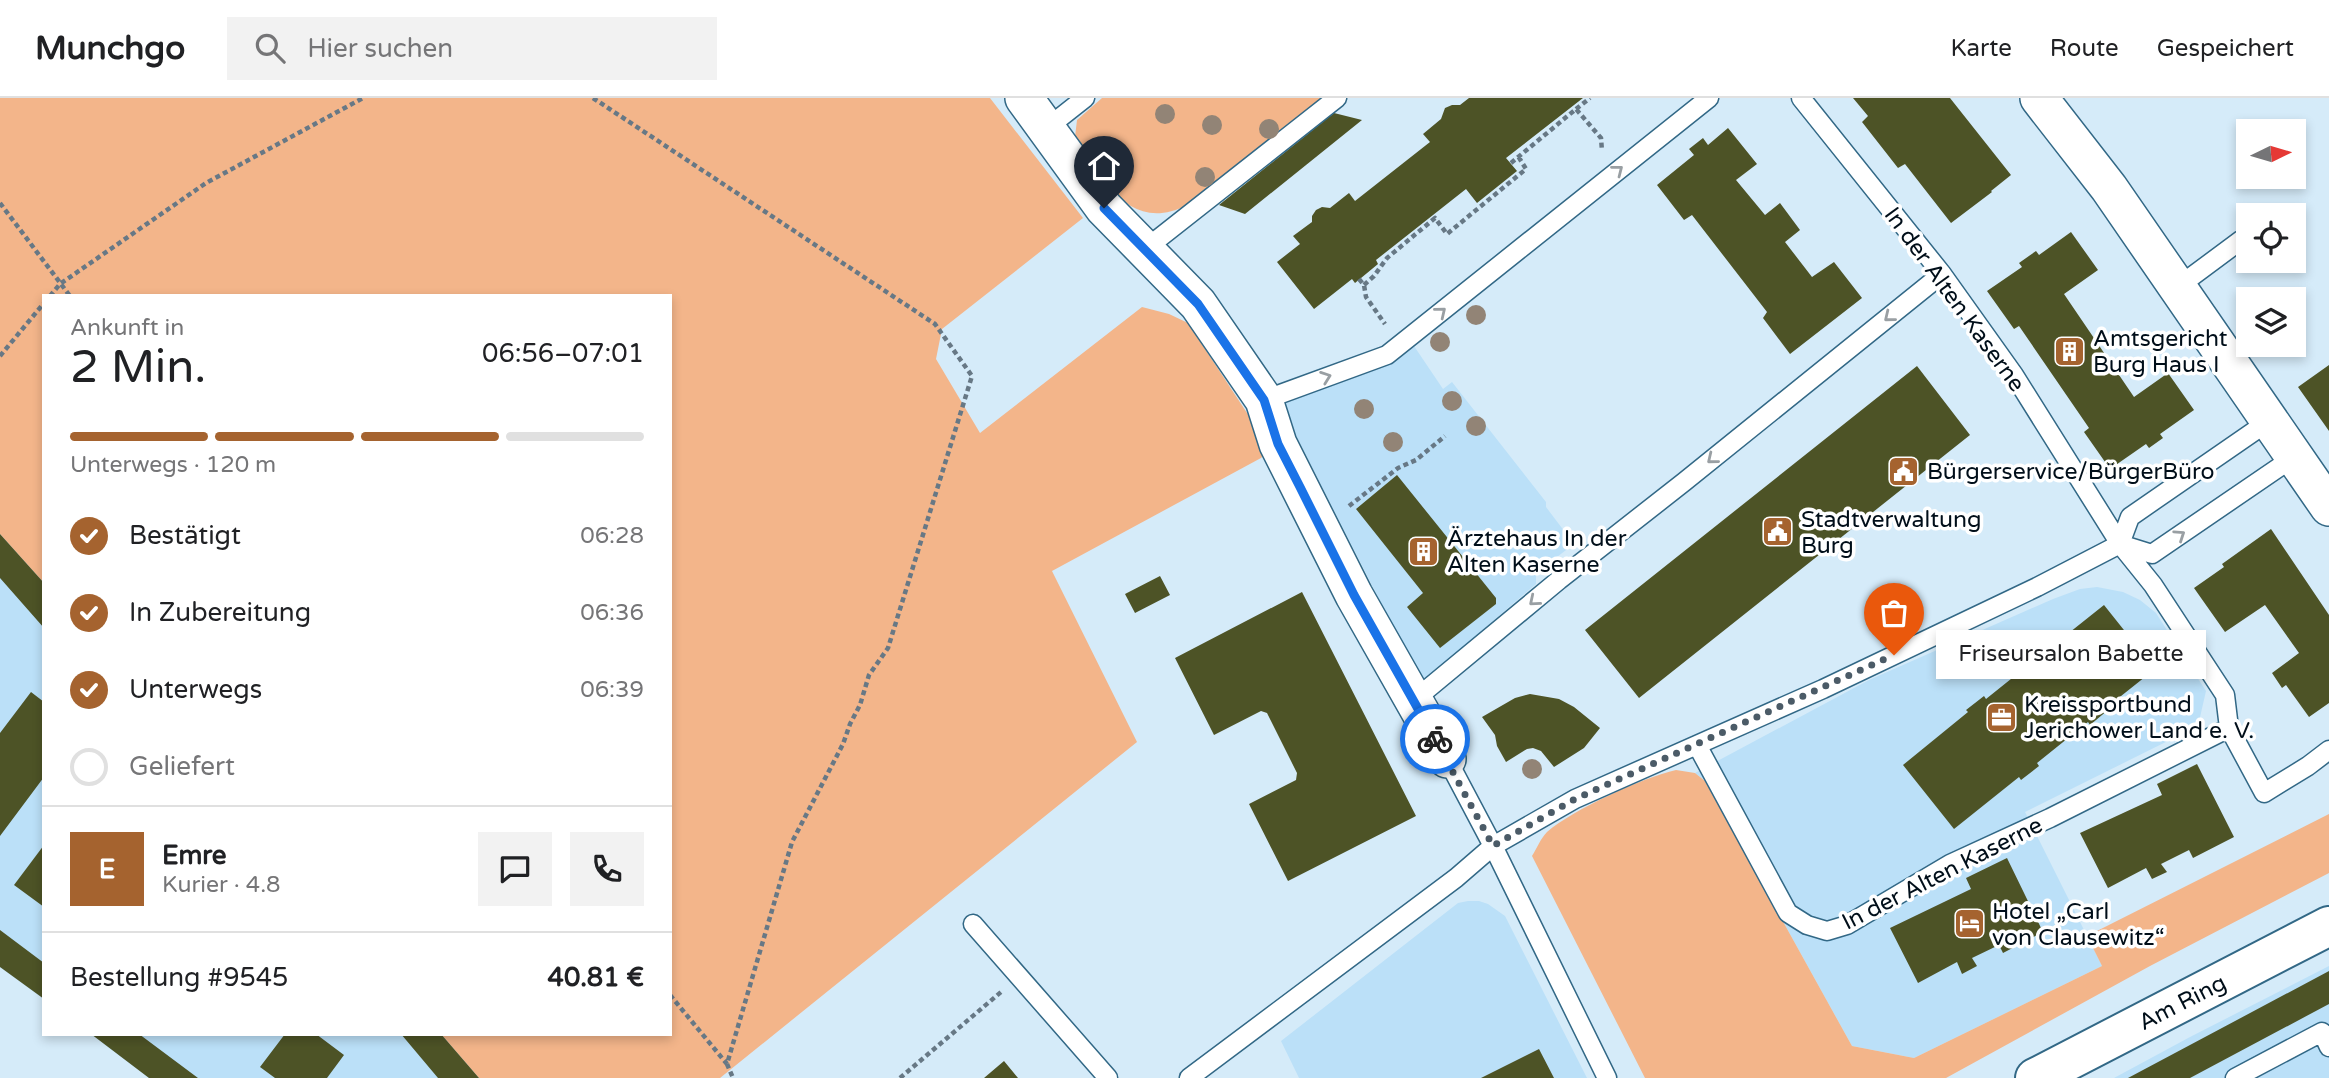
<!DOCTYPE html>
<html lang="de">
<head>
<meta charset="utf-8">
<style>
	:root { --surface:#fff; --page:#f2f2f2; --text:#202124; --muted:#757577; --line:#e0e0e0; --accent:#a5632f }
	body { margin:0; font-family:"Varela Round",sans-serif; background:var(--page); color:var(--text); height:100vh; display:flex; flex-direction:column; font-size:26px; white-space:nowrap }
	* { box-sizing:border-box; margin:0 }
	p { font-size:23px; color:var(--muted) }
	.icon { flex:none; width:38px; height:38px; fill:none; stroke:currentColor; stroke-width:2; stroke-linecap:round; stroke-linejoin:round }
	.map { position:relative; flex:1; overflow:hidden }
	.panel { position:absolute; left:42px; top:196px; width:630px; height:742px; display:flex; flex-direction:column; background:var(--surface); border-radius:0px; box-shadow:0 4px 10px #0003 }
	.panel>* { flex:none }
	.needle { width:46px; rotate:85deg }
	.buttons { position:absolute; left:2236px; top:21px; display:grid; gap:14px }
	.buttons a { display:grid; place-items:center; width:70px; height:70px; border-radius:0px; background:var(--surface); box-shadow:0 4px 10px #0003; font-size:35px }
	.pin { position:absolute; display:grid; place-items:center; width:60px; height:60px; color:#fff; margin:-72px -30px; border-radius:50% 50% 50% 0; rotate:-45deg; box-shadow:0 0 7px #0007 }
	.pin .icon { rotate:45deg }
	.courier { position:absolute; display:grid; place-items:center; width:70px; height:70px; margin:-35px; border:5px solid #1a73e8; border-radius:50%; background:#fff; color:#222; box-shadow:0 2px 9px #0007 }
	.bubble { position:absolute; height:49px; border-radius:0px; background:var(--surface); box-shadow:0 4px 10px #0003; font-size:23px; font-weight:600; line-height:49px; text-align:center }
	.headline em { font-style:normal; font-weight:600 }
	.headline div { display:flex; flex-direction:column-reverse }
	.headline { display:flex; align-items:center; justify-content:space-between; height:119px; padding:0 28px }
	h1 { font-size:46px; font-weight:600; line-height:52px }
	.bar { display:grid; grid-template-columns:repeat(4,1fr); gap:10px 7px; align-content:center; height:84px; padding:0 28px }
	.bar i { height:9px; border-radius:5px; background:var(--line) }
	.bar .current { background:var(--accent) }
	.bar p { grid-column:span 4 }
	.line { display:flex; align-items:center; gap:18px; padding:0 28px; border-top:2px solid var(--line) }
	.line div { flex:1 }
	.round { display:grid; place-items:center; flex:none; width:74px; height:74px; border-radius:0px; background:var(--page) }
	ol { padding:0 28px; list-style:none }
	li { display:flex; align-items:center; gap:21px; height:77px }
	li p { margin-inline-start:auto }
	li .icon { padding:7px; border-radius:50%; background:var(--accent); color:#fff; stroke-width:4 }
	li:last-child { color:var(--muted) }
	li i { width:38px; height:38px; border:4px solid var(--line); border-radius:50% }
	header { display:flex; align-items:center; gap:42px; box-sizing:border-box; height:98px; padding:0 35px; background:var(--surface); border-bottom:2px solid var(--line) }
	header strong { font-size:33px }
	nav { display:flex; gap:38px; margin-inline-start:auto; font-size:24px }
	.search { width:490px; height:63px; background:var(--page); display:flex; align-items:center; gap:18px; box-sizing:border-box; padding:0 24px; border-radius:0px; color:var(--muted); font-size:26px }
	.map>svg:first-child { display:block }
	.built { fill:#bbe0f8 }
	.green { fill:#f3b58a }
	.building { fill:#4d5326 }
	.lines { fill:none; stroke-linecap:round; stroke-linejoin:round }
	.service-casing { stroke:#326886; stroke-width:21 }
	.minor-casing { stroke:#326886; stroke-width:40 }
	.secondary-casing { stroke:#326886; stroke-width:42 }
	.path { stroke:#677885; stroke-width:4.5; stroke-dasharray:5 3.5; stroke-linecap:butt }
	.service { stroke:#fff; stroke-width:18 }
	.minor { stroke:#fff; stroke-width:37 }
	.secondary { stroke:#fff; stroke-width:38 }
	.tree { fill:#928476 }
	.oneway { stroke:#999fa3 }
	.done { stroke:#4b5b67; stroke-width:7; stroke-dasharray:0 12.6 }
	.route { stroke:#1a73e8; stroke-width:9 }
	.labels { text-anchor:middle; stroke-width:7; stroke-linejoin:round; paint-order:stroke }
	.street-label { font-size:23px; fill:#000e19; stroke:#fff }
	.poi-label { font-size:23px; fill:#000e19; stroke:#fff; text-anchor:start }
</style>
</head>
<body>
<header>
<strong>Munchgo</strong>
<div class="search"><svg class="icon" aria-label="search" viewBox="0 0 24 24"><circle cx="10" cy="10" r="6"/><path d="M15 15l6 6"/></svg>Hier suchen</div>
<nav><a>Karte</a><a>Route</a><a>Gespeichert</a></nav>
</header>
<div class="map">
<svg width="2329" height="980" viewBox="0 0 2329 980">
	<rect width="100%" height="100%" fill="#d5ebf9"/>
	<path class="built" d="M1414 248 1443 291 1452 284 1546 404V409L1574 446 1536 475V486L1427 580H1421L1417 576 1278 302 1380 268Z
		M0 436 44 485V901L0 869Z
		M2097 489 2123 494 2140 502 2156 515 2206 593 2198 628 2025 714 2102 868 1914 960 1852 948 1705 683 1695 675 1869 582 2053 501 2080 491Z
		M1468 803H1479L1488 806 1505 818 1587 980H1299L1281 943 1458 805Z
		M2329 868V980H2114L2190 939Z
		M91 936H441L479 980H149Z"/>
	<path class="green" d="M0 0H990L1083 120 942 231 936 261 980 335 1142 209 1169 216 1188 225 1270 350 1261 360 1052 473 1137 644 720 980H479L441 936H670V198H44V485L0 436Z
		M1102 0H1322L1187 107C1129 137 1102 79 1075 39L1077 22Z
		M1676 672 1695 675 1705 683 1852 948 1914 960 2102 868 2087 838 2329 716V775L2150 868 1946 980H1645L1532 758C1537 750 1541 740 1547 734 1574 711 1642 680 1676 672Z"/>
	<path class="building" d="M1469 0H1583L1506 60 1517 73 1477 105 1466 91 1376 162 1378 166 1355 185 1352 181 1314 211 1277 164 1300 146 1293 138 1312 124V118L1316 112 1322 109 1330 110 1349 95 1355 103 1430 44 1423 36 1441 21 1445 10 1452 7H1460Z
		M1853 0H1950L2011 77 1991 93 1992 94 1951 125 1905 66 1898 70 1862 24 1868 18Z
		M1334 15 1362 22 1245 116 1219 107Z
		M1728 30 1757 66 1736 82 1765 117 1780 105 1800 132 1785 144 1812 179 1834 164 1862 200 1790 256 1763 220 1767 214 1692 117 1684 122 1657 87 1694 57 1689 51 1703 40 1708 47Z
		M2071 134 2098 172 2064 196 2134 299 2168 275 2194 312 2160 336 2163 340 2149 350 2146 346 2110 371 2084 334 2089 330 2019 228 2014 231 1987 193 2022 169 2019 165 2036 153 2039 157Z
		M2329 267V333L2298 289Z
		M1917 268 1970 337 1639 600 1585 532Z
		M1397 377 1496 500V506L1440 550 1407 509 1423 495 1356 411Z
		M2271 431 2329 517V605L2309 619 2286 587 2282 590 2272 575 2299 555 2265 507 2225 534 2194 490 2224 469 2222 466Z
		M0 436 44 485V530L0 480Z
		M1160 478 1170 497 1135 515 1125 496Z
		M1302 494 1416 718 1288 783 1249 706 1296 682 1297 675 1267 615 1261 613 1214 637 1175 560Z
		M2104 507 2155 571 2106 610 2108 612 2090 627 2088 624 2037 665 2039 668 2021 682 2019 679 1954 731 1903 667 1968 614 1966 612 1984 598 1986 601 2037 560 2036 558 2053 544 2055 546Z
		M31 594 44 604V679L0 738V635Z
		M1530 596 1559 601 1574 609 1600 630 1584 650 1554 669 1541 653 1533 650 1527 651 1506 664 1497 648 1495 637 1482 619 1515 600Z
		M2197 666 2234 739 2193 760 2189 752 2161 766 2167 774 2152 781 2146 770 2108 790 2080 735 2162 697 2157 686Z
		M44 747V809L14 787Z
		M2007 760 2043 834 2003 855 1999 847 1972 860 1977 868 1962 876 1957 864 1918 885 1890 830 1971 791 1966 780Z
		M0 832 44 865V901L0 869Z
		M2329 873V906L2190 980H2128Z
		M91 936H139L198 980H149Z
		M285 936H316L344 957 327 980H275L260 969Z
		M401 936H441L479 980H438Z
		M1539 951 1554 980H1481Z
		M1004 963 1018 980H984Z"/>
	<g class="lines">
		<defs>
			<path id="service" d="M1801 0 1942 176 2014 277 2120 446 2153 487 2225 597 2229 630 2264 695 2308 668 2329 652
				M1047 30 1085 0
				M1144 152 1337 0
				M2179 188 2241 142
				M1264 302 1387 257 1709 0
				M2120 446 2152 456 2294 359
				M1413 603 1559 482 1684 384 1942 176
				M1697 647 1788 815 1807 827 1827 833 1847 827 1950 766 2050 720 2229 630
				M1447 661 1493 748 1575 701 1823 591 2037 489 2120 446 2130 419 2269 323
				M973 826 1108 980
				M1189 980 1456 780 1493 748 1607 980
				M2235 980 2322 934 2329 949"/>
			<path id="minor" d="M1024 0 1104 110 1198 206 1264 302 1278 346 1354 497 1447 661
				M2039 0 2109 90 2329 409"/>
			<path id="secondary" d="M2035 980 2329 828"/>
		</defs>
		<use href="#service" class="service-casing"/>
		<use href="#minor" class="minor-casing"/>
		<use href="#secondary" class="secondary-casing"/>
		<path class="path" d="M593 0 935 226 972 278 888 550 869 577 860 607 850 626 843 646 792 744 727 966 733 980
			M1576 11 1590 0
			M1511 65 1576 11 1601 40 1602 53
			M0 105 70 198
			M1359 181 1364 187 1366 199 1385 226
			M1364 187 1374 178 1387 160 1435 120 1447 136 1526 71 1518 58
			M50 198 60 186 206 85 363 0
			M0 258 44 205
			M1349 408 1398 370 1416 362 1445 338
			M670 897 727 966
			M900 980 1001 894"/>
		<use href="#service" class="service"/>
		<use href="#minor" class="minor"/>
		<use href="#secondary" class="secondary"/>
	</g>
	<g class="tree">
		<circle cx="1165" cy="16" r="10"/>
		<circle cx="1212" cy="27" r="10"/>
		<circle cx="1269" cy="31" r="10"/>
		<circle cx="1205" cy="79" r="10"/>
		<circle cx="1476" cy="217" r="10"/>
		<circle cx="1440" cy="244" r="10"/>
		<circle cx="1452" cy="303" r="10"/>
		<circle cx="1364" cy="311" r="10"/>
		<circle cx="1476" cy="328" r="10"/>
		<circle cx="1393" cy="344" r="10"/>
		<circle cx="1532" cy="671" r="10"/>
	</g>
	<defs><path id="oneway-chevron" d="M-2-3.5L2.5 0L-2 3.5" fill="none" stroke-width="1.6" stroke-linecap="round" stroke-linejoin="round" transform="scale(1.75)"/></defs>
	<g class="oneway">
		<use href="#oneway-chevron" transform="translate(1618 72) rotate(-38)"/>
		<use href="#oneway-chevron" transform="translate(1441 214) rotate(-39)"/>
		<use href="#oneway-chevron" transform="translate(1889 219) rotate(141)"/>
		<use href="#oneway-chevron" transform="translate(1326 279) rotate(-20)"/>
		<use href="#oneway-chevron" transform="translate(1712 361) rotate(141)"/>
		<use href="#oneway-chevron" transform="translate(2180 437) rotate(-34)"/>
		<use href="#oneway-chevron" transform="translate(1534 503) rotate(140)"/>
	</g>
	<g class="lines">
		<path class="done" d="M1435 641 1493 748 1575 701 1894 557"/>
		<path class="route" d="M1104 110 1198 206 1264 302 1278 346 1300 389 1354 497 1435 641"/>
	</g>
	<defs>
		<symbol id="building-square" viewBox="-11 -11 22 22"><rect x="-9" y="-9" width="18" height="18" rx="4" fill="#a5632f" stroke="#fff"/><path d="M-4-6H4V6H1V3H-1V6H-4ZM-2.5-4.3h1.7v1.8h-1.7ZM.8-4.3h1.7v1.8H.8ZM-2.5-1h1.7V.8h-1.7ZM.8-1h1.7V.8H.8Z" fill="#fff"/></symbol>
		<symbol id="civic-square" viewBox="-11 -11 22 22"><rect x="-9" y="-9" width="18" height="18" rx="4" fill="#a5632f" stroke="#fff"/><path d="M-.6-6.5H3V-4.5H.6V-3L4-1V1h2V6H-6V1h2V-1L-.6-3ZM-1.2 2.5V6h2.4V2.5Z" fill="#fff"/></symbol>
		<symbol id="office-square" viewBox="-11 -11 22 22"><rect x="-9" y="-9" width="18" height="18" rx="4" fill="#a5632f" stroke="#fff"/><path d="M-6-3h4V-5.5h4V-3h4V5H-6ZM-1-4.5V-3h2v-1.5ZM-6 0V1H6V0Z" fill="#fff"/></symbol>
		<symbol id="hotel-square" viewBox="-11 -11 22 22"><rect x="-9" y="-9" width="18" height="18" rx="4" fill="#a5632f" stroke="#fff"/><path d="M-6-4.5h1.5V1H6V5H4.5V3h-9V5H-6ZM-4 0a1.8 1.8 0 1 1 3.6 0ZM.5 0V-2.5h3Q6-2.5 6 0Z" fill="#fff"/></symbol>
	</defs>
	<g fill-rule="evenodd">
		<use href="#building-square" x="2052" y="236" width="35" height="35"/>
		<use href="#civic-square" x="1886" y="356" width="35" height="35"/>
		<use href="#civic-square" x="1760" y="416" width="35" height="35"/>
		<use href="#building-square" x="1406" y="436" width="35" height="35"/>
		<use href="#office-square" x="1984" y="602" width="35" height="35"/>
		<use href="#hotel-square" x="1952" y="808" width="35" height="35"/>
	</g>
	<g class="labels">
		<g class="street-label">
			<text transform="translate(1955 201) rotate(54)" y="8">In der Alten Kaserne</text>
			<text transform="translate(1942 775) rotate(-27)" y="8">In der Alten Kaserne</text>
			<text transform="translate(2182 904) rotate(-27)" y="8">Am Ring</text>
		</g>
		<g class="poi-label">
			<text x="2093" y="248">Amtsgericht<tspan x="2093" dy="26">Burg Haus I</tspan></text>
			<text x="1927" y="381">Bürgerservice/BürgerBüro</text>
			<text x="1801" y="429">Stadtverwaltung<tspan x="1801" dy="26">Burg</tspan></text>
			<text x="1447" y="448">Ärztehaus In der<tspan x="1447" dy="26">Alten Kaserne</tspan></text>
			<text x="2024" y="614">Kreissportbund<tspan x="2024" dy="26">Jerichower Land e. V.</tspan></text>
			<text x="1992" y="821">Hotel „Carl<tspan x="1992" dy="26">von Clausewitz“</tspan></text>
		</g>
	</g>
</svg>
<div class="buttons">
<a><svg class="needle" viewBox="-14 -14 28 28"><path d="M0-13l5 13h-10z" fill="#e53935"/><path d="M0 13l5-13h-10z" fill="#757577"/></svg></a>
<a><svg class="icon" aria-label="locate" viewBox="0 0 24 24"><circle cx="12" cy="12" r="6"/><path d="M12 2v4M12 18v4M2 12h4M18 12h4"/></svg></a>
<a><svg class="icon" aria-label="layers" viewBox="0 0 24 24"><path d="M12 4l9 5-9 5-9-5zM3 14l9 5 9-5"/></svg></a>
</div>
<div class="pin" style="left:1894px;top:557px;background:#ea580c"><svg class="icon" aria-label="bag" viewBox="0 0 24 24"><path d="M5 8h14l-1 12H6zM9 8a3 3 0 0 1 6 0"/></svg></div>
<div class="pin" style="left:1104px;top:110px;background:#1f2937"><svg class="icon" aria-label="home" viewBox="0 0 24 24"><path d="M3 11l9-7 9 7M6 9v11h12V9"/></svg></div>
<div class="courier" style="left:1435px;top:641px"><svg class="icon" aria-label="bike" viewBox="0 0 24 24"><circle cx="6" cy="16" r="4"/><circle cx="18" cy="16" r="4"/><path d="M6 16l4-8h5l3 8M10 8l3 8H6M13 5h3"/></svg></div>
<div class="bubble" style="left:1936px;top:532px;width:270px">Friseursalon Babette</div>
<section class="panel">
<div class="headline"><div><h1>2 Min.</h1><p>Ankunft in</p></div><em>06:56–07:01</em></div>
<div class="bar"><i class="current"></i><i class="current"></i><i class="current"></i><i></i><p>Unterwegs · 120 m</p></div>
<ol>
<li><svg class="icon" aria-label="check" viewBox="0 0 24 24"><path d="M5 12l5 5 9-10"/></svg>Bestätigt<p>06:28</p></li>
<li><svg class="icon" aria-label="check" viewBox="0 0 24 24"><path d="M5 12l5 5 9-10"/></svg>In Zubereitung<p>06:36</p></li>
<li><svg class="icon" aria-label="check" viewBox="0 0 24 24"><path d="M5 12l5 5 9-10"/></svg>Unterwegs<p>06:39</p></li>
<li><i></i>Geliefert</li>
</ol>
<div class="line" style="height:126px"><b class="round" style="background:var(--accent);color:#fff">E</b><div><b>Emre</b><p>Kurier · 4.8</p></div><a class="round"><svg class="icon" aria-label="chat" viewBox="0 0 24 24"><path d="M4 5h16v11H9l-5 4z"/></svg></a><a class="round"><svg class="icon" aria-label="phone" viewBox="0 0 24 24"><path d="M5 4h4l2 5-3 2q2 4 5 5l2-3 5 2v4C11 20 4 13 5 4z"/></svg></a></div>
<div class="line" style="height:91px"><div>Bestellung #9545</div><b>40.81 €</b></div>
</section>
</div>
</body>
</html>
